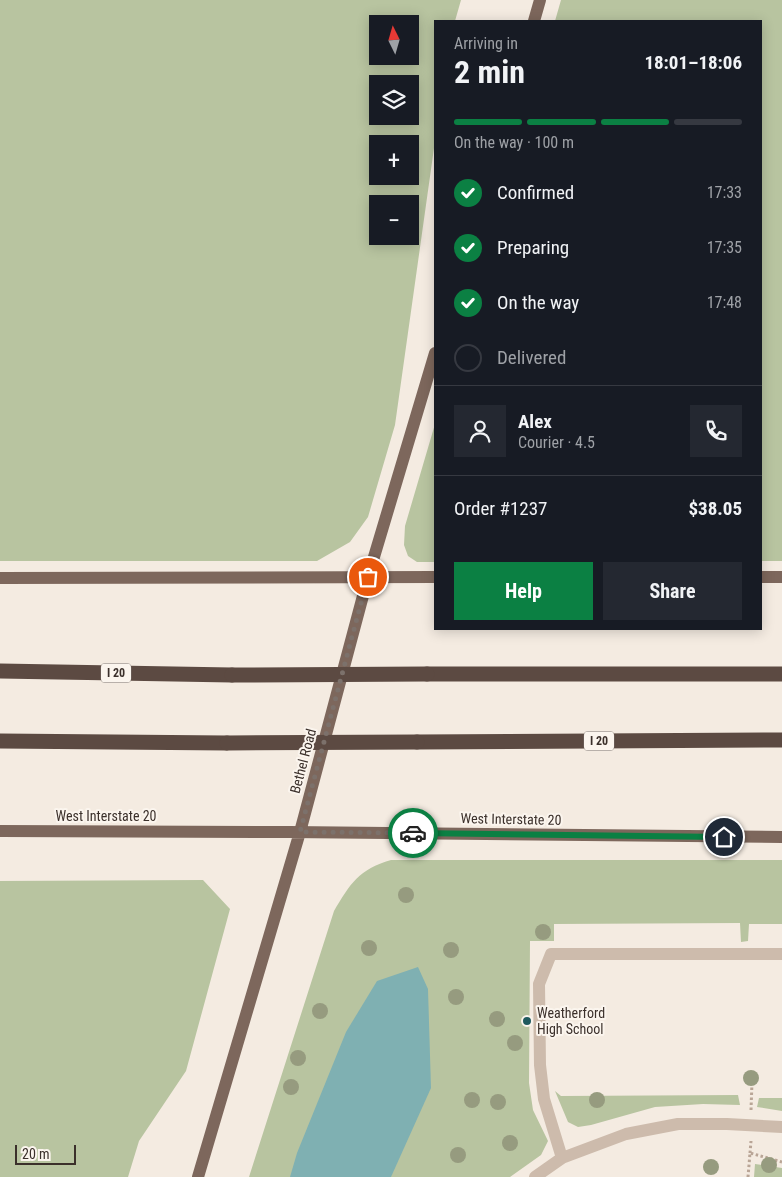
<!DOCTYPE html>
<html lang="en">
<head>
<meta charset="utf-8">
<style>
	:root { --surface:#171b24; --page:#242831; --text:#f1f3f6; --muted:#9ea1a6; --line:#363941; --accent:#0b8043 }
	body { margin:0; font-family:"Roboto Condensed",sans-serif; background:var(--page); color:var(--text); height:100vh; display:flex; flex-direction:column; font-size:19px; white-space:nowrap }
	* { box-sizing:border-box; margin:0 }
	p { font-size:16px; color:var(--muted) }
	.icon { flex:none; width:28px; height:28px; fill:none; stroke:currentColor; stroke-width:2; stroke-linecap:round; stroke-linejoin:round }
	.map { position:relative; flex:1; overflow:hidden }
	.side { position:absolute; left:434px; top:20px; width:328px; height:610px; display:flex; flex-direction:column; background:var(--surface); border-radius:0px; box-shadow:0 2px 12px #0003 }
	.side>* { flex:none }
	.needle { width:32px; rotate:355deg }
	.buttons { position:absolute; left:369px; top:15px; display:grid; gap:10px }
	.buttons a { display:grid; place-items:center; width:50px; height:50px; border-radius:0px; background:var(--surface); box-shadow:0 2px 12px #0003; font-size:25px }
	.scale { position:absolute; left:15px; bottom:12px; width:61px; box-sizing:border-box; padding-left:5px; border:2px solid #3b302b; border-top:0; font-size:14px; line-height:18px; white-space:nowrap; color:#3b302b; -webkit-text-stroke:4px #fbf5ee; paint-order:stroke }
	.pin { position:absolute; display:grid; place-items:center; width:42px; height:42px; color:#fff; margin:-21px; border:2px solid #fff; border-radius:50%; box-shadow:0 1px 5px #0007 }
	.courier { position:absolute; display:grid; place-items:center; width:50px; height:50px; margin:-25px; border:4px solid #0b8043; border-radius:50%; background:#fff; color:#222; box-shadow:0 1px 6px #0007 }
	.headline em { font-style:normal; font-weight:700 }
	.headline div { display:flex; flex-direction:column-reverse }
	.headline { display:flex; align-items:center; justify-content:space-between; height:85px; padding:0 20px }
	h1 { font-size:32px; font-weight:700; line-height:38px }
	.bar { display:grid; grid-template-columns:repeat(4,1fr); gap:8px 5px; align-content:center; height:60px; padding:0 20px }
	.bar i { height:6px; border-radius:4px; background:var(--line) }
	.bar .current { background:var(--accent) }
	.bar p { grid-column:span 4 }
	.line { display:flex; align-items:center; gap:12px; padding:0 20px; border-top:1px solid var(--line) }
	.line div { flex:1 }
	.round { display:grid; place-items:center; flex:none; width:52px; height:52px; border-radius:0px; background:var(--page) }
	ol { padding:0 20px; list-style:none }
	li { display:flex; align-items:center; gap:15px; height:55px }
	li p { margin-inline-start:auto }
	li .icon { padding:5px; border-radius:50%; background:var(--accent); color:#fff; stroke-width:4 }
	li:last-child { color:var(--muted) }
	li i { width:28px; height:28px; border:2px solid var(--line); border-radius:50% }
	.action { display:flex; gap:10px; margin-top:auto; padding:10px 20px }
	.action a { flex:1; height:58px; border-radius:0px; background:var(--accent); color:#fff; font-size:20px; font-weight:700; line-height:58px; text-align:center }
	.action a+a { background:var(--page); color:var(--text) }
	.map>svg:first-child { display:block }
	.green { fill:#b8c4a0; fill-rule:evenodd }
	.water { fill:#7fb0b2 }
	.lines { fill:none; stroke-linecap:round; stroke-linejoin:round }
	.path { stroke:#b9a596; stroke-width:3; stroke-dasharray:2.5 2.5; stroke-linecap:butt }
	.minor { stroke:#cdbbac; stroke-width:12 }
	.major { stroke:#7d675c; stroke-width:12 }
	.highway { stroke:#5c4a42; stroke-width:15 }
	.highway-bridge { stroke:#5c4a42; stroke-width:15 }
	.tree { fill:#969b7f }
	.done { stroke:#7c716b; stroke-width:5; stroke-dasharray:0 9 }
	.route { stroke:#0b8043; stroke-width:6 }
	.poi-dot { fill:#1f5a5e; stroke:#fbf5ee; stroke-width:2 }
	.labels { text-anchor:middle; stroke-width:4; stroke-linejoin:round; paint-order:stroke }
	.shield { fill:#fbf5ee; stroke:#756b66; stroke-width:1 }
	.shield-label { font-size:12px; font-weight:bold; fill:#3b302b }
	.street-label { font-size:14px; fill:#3b302b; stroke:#fbf5ee }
	.poi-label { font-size:14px; fill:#3b302b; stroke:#fbf5ee; text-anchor:start }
</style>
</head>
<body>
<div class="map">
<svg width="782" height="1177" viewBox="0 0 782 1177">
	<rect width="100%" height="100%" fill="#f4ebe1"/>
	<path class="green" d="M0 0H461L455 21H435V141L395 425 368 517 350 542 317 561H0ZM378 24H410V56H378ZM378 84H410V116H378ZM378 144H410V176H378ZM378 204H410V236H378Z
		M561 0H782V561H760V21H555Z
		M435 424V562H417L408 556 404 545 405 526Z
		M391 860H782V924H749L748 941 741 942 740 923 554 924V941H530L529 1083 533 1110 548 1141 541 1155 510 1177H249L334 911C350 884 359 869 391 860Z
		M203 880 230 909 186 1071 139 1141 128 1177H0V881Z
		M555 1091 561 1096 738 1095 740 1105 703 1104 655 1107 591 1125 578 1127 568 1122Z
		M759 1098H782V1111L757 1107Z
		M755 1164 782 1168V1177H754Z"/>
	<path class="water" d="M418 967 428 989 431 1088 391 1177H290L297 1153 346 1032 377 981Z"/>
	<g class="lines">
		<path class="path" d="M751 1110 752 1082
			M750 1153 751 1141
			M748 1177 750 1153 782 1162"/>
		<path class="minor" d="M562 1158 544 1099 540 1065 539 984 551 954H782
			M535 1177 562 1158 626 1134 678 1124H727L782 1127"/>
		<path class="major" d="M534 21 540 0
			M760 577H782
			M0 578 435 577
			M0 831 290 832 782 837
			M198 1177 300 832 368 577 435 353"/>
		<path class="highway" d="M0 671 232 675
			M427 674H782
			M0 741 227 743
			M417 742 782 740"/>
		<path class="highway-bridge" d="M232 675 427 674
			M227 743 417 742"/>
	</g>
	<g class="tree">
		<circle cx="406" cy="895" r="8"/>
		<circle cx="543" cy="932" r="8"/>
		<circle cx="369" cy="948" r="8"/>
		<circle cx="451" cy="950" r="8"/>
		<circle cx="456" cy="997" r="8"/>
		<circle cx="320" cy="1011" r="8"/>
		<circle cx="497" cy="1019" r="8"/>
		<circle cx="515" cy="1043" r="8"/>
		<circle cx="298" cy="1058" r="8"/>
		<circle cx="751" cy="1078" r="8"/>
		<circle cx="291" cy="1087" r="8"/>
		<circle cx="472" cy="1100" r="8"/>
		<circle cx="597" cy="1100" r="8"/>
		<circle cx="498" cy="1102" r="8"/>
		<circle cx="510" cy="1143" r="8"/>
		<circle cx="458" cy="1155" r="8"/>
		<circle cx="769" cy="1165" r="8"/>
		<circle cx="711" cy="1167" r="8"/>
	</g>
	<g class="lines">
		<path class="done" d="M368 577 300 832 413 833"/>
		<path class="route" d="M413 833 724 837"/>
	</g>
	<circle class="poi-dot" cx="527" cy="1021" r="5"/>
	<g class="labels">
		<g class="shield">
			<rect x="101" y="663.5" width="30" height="19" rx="4"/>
			<rect x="584" y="731.5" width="30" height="19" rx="4"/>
		</g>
		<g class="shield-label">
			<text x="116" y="677">I 20</text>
			<text x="599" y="745">I 20</text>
		</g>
		<g class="street-label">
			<text transform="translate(303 761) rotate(-75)" y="5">Bethel Road</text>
			<text x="106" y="821">West Interstate 20</text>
			<text transform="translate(511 819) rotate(1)" y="5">West Interstate 20</text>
		</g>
		<g class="poi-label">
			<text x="537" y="1018">Weatherford<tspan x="537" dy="16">High School</tspan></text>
		</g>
	</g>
</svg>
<div class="buttons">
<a><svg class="needle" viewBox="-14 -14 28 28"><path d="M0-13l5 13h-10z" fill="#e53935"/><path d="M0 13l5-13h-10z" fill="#9ea1a6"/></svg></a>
<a><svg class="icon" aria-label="layers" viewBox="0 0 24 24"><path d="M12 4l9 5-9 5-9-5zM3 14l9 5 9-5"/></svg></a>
<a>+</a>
<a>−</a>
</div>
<div class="scale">20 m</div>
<div class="pin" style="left:368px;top:577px;background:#ea580c"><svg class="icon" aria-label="bag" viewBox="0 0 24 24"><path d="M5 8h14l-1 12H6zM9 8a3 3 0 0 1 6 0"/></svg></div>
<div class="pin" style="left:724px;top:837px;background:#1f2937"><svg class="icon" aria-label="home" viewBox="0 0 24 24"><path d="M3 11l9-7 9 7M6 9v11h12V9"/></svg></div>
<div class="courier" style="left:413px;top:833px"><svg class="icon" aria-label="car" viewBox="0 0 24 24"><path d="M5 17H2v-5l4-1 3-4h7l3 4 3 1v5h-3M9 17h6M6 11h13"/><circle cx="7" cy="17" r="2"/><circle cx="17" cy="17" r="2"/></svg></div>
<section class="side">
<div class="headline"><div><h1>2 min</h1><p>Arriving in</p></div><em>18:01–18:06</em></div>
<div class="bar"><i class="current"></i><i class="current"></i><i class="current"></i><i></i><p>On the way · 100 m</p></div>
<ol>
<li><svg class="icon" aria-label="check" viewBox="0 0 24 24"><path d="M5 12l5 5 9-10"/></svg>Confirmed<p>17:33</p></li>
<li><svg class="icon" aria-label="check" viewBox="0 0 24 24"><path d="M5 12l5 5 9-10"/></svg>Preparing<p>17:35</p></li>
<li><svg class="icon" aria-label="check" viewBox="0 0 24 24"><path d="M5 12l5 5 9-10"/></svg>On the way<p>17:48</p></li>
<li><i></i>Delivered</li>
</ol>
<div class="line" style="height:90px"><a class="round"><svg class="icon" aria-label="person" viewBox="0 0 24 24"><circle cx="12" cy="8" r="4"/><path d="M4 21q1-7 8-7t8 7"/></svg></a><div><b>Alex</b><p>Courier · 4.5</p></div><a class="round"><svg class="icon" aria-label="phone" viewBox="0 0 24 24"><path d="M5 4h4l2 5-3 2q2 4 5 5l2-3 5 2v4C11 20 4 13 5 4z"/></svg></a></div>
<div class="line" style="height:65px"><div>Order #1237</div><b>$38.05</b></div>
<div class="action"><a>Help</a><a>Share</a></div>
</section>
</div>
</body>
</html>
